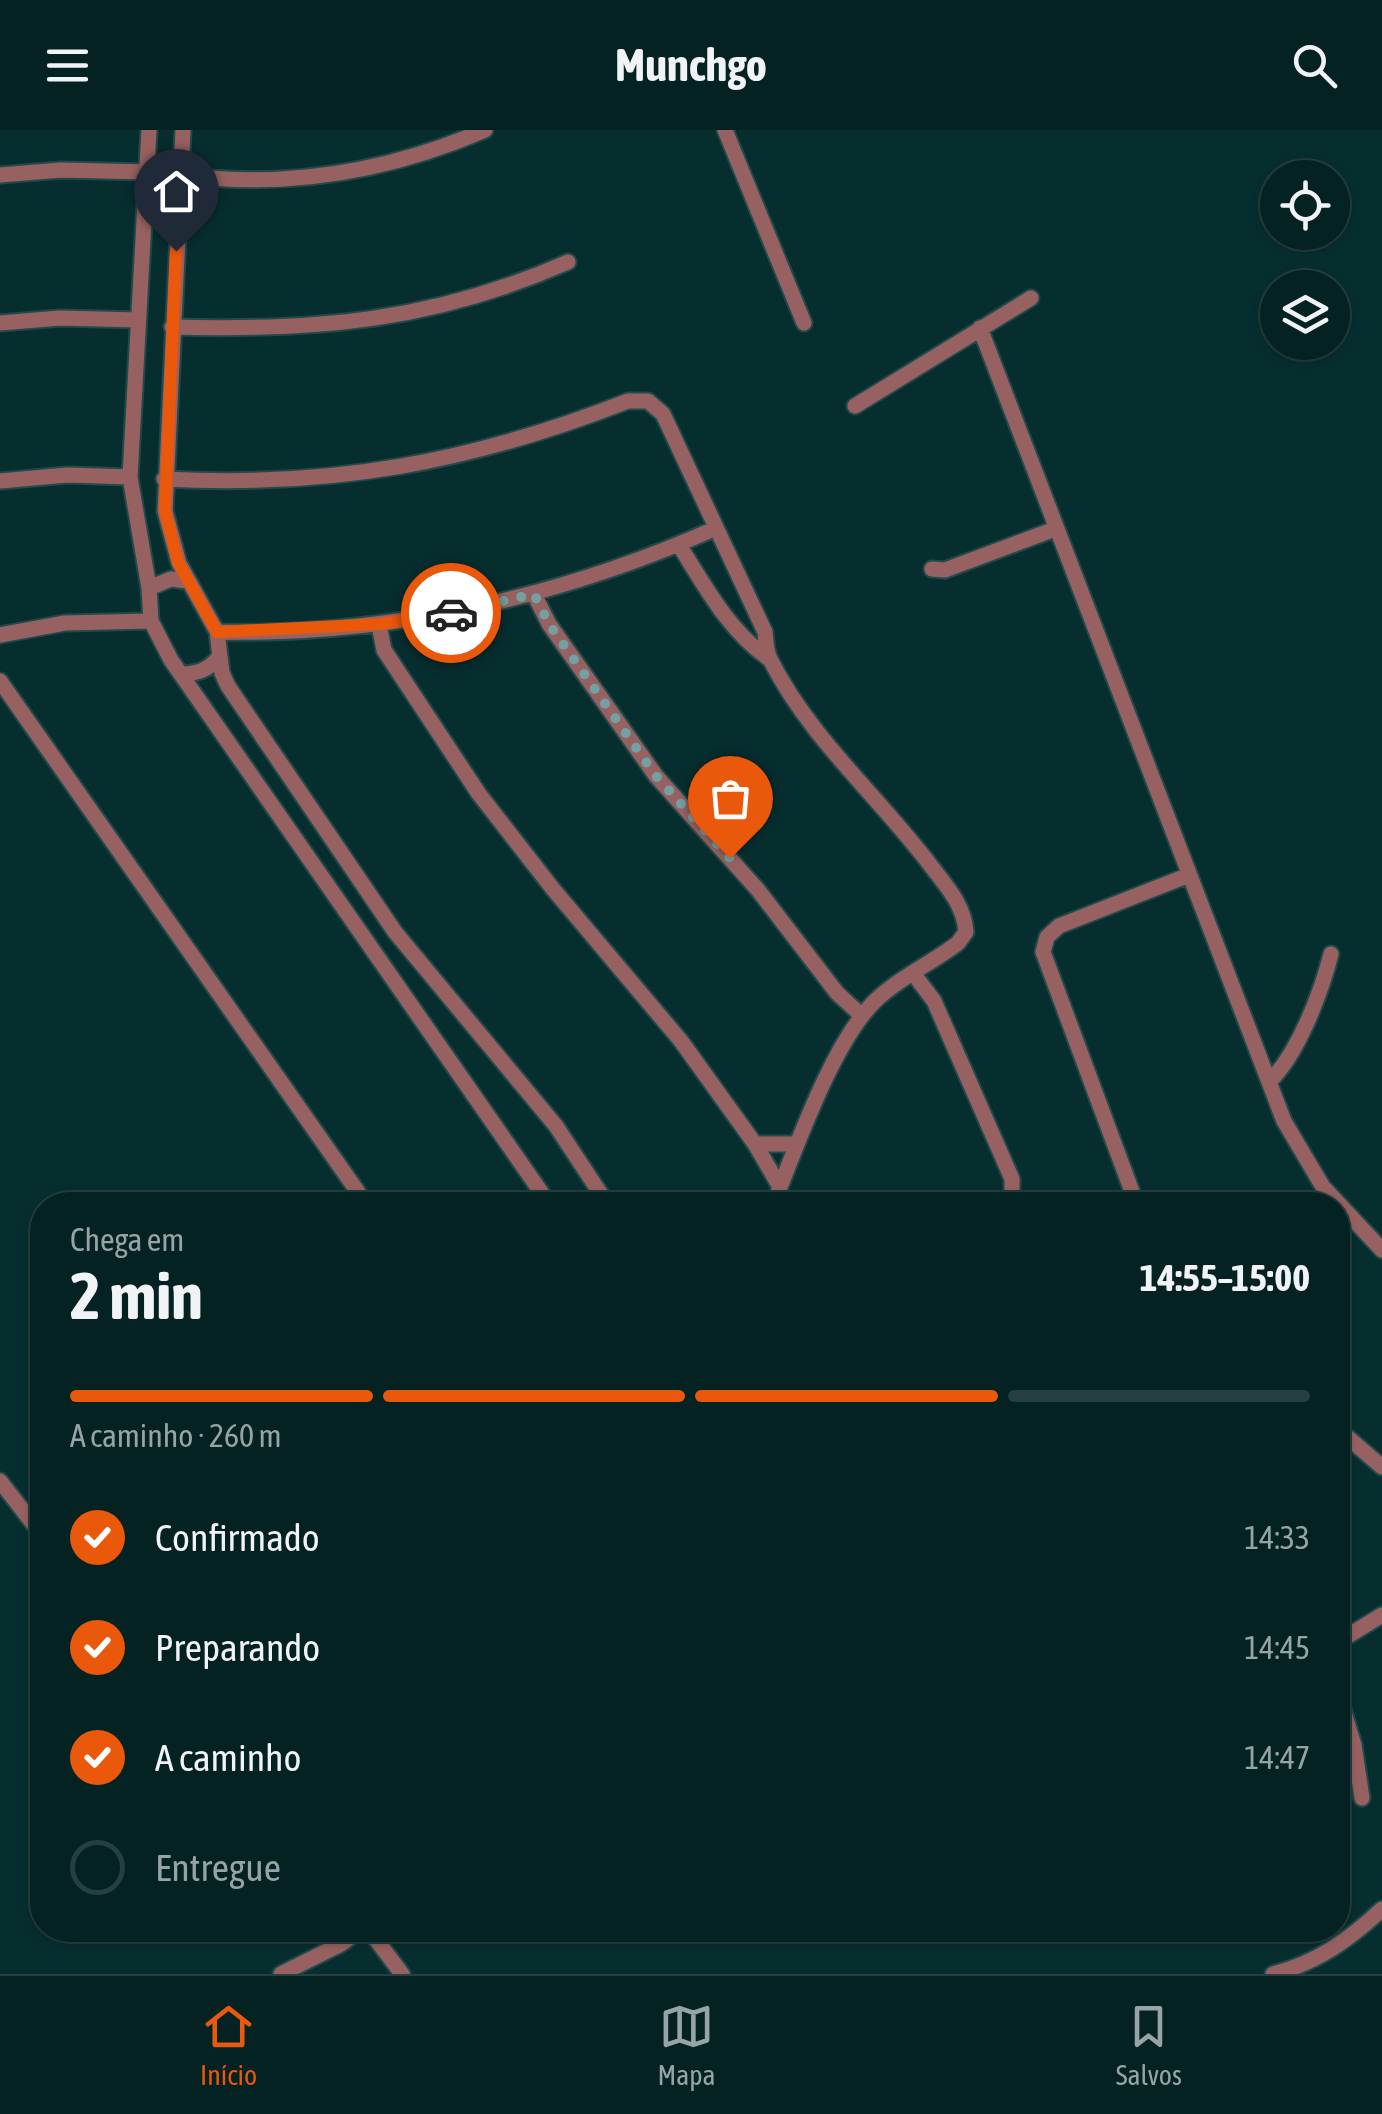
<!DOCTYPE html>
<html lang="pt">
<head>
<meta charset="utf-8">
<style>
	:root { --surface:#052223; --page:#132f30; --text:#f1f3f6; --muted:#97a4a6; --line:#263f41; --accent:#ea580c }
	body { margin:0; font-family:"Asap Condensed",sans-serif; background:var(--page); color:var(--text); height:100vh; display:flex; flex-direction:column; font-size:38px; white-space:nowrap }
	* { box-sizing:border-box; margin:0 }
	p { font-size:32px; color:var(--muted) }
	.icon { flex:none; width:55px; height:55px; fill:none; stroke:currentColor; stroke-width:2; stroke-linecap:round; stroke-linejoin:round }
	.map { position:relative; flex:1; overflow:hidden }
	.drawer { position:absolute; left:30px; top:1062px; width:1320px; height:750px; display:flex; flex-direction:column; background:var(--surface); border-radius:40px; box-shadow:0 2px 8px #0004,0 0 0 2px var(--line) }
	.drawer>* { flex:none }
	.tools { position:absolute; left:1260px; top:30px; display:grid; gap:20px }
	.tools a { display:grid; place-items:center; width:90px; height:90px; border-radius:50%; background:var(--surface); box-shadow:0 2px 8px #0004,0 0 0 2px var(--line); font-size:50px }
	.pin { position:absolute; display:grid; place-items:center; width:85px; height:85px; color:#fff; margin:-102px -42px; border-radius:50% 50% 50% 0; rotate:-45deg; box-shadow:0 0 10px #0007 }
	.pin .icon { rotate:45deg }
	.courier { position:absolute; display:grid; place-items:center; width:100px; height:100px; margin:-50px; border:8px solid #ea580c; border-radius:50%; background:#fff; color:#222; box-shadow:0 2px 12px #0007 }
	.headline em { font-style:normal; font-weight:700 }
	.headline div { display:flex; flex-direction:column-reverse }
	.headline { display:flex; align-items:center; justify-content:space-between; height:170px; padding:0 40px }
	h1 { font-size:65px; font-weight:700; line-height:75px }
	.bar { display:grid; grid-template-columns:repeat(4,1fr); gap:15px 10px; align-content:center; height:120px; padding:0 40px }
	.bar i { height:12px; border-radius:8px; background:var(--line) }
	.bar .selected { background:var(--accent) }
	.bar p { grid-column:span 4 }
	ol { padding:0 40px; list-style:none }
	li { display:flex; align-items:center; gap:30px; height:110px }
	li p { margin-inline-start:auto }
	li .icon { padding:10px; border-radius:50%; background:var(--accent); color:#fff; stroke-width:4 }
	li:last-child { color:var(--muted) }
	li i { width:55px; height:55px; border:5px solid var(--line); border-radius:50% }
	header { display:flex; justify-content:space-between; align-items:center; height:130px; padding:0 40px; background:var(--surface); font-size:45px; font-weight:700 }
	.dock { display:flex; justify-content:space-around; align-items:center; height:140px; border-top:2px solid var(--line); background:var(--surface); font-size:28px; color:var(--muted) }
	.dock a { display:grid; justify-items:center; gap:5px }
	.dock .selected { color:var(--accent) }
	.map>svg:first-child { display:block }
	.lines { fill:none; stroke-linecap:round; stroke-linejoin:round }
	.street-casing { stroke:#224a4b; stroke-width:19 }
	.street { stroke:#986161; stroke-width:15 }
	.done { stroke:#73a1a3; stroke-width:10; stroke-dasharray:0 18 }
	.route { stroke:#ea580c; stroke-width:12 }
</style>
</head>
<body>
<header><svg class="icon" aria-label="menu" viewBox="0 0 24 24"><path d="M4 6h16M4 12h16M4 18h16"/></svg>Munchgo<svg class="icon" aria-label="search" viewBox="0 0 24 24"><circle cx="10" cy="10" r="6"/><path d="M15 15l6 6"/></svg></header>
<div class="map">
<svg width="1382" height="1844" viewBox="0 0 1382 1844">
	<rect width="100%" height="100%" fill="#072e2f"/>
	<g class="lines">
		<defs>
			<path id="street" d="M149 0 130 347 149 458 151 491 171 530 550 1075
				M183 0 165 381 179 433 217 502 222 543 228 556 395 802 556 996 608 1075
				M725 0 804 193
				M0 45 61 40 147 42
				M181 45C287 59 387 42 485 0
				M0 193 60 188 138 190
				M172 197C318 201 433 191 568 132
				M980 198 1284 991 1323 1057 1382 1120
				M855 276 1031 168
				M164 349C332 358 472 332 628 271H648L663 284 765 502C766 511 766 523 771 531 810 608 879 667 931 736 947 757 964 775 966 802L958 813C932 833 900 847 876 870 833 911 796 1018 773 1075
				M0 351 67 345 130 347
				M679 415C705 456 728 500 768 528
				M932 439 945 440 1055 399
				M149 458 171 449 187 451
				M534 464 549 494 656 646 758 760 837 863 861 885
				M379 495 384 520 479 664 553 759 681 911 755 1014 780 1057
				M217 502C388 506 558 468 714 399
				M0 505 65 493 151 491
				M183 544C199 543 208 540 219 527
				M0 551 367 1075
				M913 843 934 871 1012 1049V1071
				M1269 952C1298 924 1321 863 1331 824
				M755 1014H796
				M1137 1075 1043 822 1047 807 1059 796 1189 745
				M1338 1299 1382 1337
				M0 1351 42 1405
				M1338 1512 1382 1485
				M1338 1563 1354 1615 1362 1668
				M369 1800 402 1844
				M281 1844 341 1814 360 1800
				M1273 1844C1317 1833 1350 1809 1382 1779"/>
		</defs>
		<use href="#street" class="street-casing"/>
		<use href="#street" class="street"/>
	</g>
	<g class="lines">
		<path class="done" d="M451 483 534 464 549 494 656 646 730 728"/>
		<path class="route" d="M176 121 165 381 178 432 217 502 379 494 451 483"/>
	</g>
</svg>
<div class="tools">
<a><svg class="icon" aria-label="locate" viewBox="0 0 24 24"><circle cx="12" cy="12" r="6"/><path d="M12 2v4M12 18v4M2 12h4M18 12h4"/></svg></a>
<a><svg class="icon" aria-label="layers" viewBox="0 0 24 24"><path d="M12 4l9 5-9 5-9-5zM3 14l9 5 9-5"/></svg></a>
</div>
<div class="pin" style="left:730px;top:728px;background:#ea580c"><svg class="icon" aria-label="bag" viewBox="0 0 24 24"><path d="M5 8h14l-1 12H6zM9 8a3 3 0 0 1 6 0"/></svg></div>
<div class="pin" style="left:176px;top:121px;background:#1f2937"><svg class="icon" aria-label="home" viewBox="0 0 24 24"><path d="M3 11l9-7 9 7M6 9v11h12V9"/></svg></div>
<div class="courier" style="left:451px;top:483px"><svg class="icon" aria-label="car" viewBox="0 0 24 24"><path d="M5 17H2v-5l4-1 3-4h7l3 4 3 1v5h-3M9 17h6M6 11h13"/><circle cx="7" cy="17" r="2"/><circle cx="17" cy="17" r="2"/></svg></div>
<section class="drawer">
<div class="headline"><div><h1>2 min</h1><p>Chega em</p></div><em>14:55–15:00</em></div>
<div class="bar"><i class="selected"></i><i class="selected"></i><i class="selected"></i><i></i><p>A caminho · 260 m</p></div>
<ol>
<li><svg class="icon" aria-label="check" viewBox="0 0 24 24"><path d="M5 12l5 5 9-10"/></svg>Confirmado<p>14:33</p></li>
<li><svg class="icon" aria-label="check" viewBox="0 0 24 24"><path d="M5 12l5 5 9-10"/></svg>Preparando<p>14:45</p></li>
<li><svg class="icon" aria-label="check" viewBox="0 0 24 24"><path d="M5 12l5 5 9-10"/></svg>A caminho<p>14:47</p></li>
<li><i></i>Entregue</li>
</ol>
</section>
</div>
<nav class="dock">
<a class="selected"><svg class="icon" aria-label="home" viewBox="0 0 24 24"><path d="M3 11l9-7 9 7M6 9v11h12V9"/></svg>Início</a>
<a><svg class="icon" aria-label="map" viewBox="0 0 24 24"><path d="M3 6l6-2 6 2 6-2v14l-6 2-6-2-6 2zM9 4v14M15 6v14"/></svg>Mapa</a>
<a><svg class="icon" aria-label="saved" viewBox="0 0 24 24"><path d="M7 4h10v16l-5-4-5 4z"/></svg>Salvos</a>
</nav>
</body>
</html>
